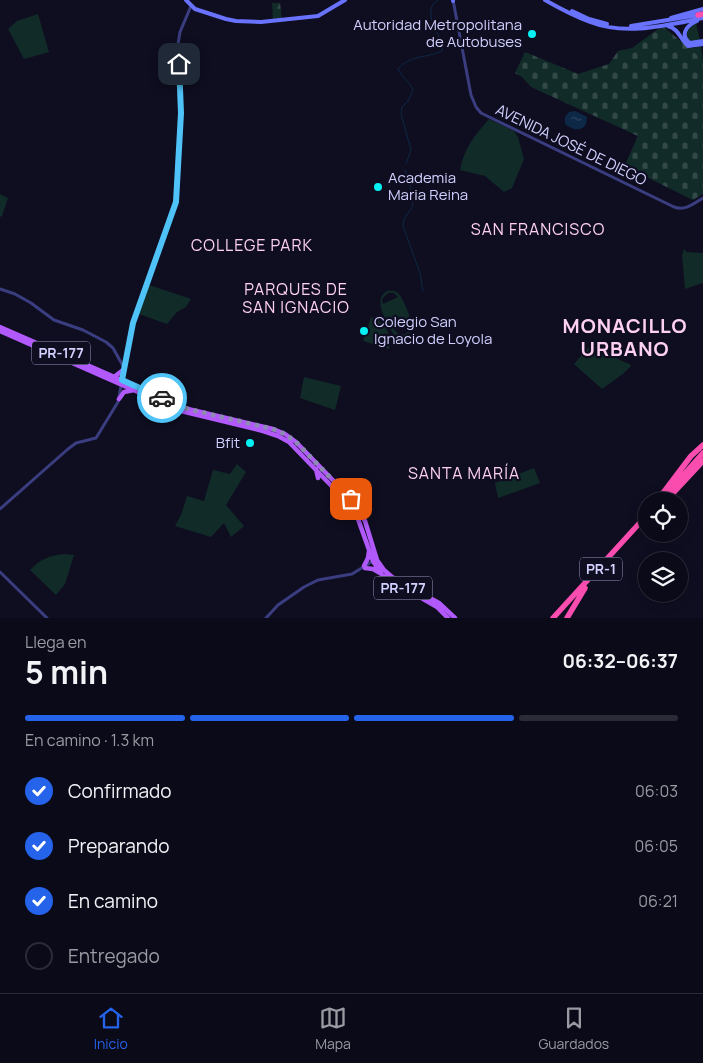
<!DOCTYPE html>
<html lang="es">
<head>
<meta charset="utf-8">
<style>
	:root { --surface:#0b0a19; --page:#191826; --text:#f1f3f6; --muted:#9a9aa2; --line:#2b2b38; --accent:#2563eb }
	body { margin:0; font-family:Manrope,sans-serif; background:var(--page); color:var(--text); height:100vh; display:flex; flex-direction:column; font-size:19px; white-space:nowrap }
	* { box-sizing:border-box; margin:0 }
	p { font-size:16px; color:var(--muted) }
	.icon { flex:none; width:28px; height:28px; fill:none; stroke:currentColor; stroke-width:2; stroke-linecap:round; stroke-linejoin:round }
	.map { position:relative; height:618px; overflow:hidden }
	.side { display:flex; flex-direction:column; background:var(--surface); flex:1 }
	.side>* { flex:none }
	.tools { position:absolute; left:638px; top:492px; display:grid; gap:10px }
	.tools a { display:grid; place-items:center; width:50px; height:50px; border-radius:50%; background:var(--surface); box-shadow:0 2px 12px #0003,0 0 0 1px var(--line); font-size:25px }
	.pin { position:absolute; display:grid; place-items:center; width:42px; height:42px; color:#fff; margin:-21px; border-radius:10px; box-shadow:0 2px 8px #0006 }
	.courier { position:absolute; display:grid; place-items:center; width:50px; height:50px; margin:-25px; border:4px solid #4fc3f7; border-radius:50%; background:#fff; color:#222; box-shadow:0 1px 6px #0007 }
	.head em { font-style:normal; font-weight:700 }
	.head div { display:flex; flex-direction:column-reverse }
	.head { display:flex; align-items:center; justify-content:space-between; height:85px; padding:0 25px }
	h1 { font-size:32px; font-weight:700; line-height:38px }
	.bar { display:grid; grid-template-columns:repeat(4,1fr); gap:8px 5px; align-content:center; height:60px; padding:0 25px }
	.bar i { height:6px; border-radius:4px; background:var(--line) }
	.bar .current { background:var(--accent) }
	.bar p { grid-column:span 4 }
	ol { padding:0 25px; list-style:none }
	li { display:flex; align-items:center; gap:15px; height:55px }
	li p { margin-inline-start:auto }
	li .icon { padding:5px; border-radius:50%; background:var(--accent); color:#fff; stroke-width:4 }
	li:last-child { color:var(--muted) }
	li i { width:28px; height:28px; border:2px solid var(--line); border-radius:50% }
	.menu { display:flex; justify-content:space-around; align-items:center; height:70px; border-top:1px solid var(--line); background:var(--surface); font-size:14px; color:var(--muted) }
	.menu a { display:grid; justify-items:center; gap:2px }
	.menu .current { color:var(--accent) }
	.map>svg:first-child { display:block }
	.green { fill:#112b28; fill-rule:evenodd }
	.forest { fill:url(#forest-firs) }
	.cemetery { fill:url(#cemetery-stones) }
	.water { fill:url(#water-ripples) }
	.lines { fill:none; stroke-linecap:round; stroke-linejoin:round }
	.stream { stroke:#0d2846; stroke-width:1 }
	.tertiary { stroke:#3a3d7f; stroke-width:3 }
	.secondary { stroke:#6972fc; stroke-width:4 }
	.primary { stroke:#b159fb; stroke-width:4.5 }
	.motorway { stroke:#fb4db0; stroke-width:5.5 }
	.done { stroke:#8d8bb1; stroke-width:5; stroke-dasharray:0 9 }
	.route { stroke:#4fc3f7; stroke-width:6 }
	.poi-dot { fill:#05f1f4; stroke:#0f0e21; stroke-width:2 }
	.labels { text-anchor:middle; stroke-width:4.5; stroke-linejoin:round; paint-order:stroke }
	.shield { fill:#0f0e21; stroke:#9795bc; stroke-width:1 }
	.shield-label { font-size:14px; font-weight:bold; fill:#d1cffe }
	.poi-label { font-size:15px; fill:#d1cffe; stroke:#0f0e21; text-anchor:end }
	.street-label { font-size:15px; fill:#d1cffe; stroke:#0f0e21 }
	.neighbourhood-label { font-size:16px; letter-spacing:1px; fill:#fed1f2; stroke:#0f0e21 }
	.district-label { font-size:20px; font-weight:bold; letter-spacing:1px; fill:#fed1f2; stroke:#0f0e21 }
</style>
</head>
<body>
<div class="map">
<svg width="703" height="618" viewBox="0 0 703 618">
	<defs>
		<pattern id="forest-firs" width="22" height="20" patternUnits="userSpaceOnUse" patternTransform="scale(1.25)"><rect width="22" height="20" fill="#112b28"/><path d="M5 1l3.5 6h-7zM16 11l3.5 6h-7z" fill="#334948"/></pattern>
		<pattern id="cemetery-stones" width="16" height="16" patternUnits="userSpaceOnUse" patternTransform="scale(1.25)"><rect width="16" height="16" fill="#112b28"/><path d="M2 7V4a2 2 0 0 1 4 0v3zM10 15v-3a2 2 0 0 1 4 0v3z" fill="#334948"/></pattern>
		<pattern id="water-ripples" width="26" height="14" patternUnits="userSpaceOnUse" patternTransform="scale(1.25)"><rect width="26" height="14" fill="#0d2846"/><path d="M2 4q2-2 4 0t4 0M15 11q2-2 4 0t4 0" fill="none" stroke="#2f4662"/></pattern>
	</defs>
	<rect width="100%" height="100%" fill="#0f0e21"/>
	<path class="green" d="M38 14 49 52 24 59 8 29 17 21Z
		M696 23 700 41 695 42 688 40 686 31Z
		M686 46 693 48 701 46 703 60Z
		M489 119 514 131 518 137 524 159 512 188 504 192 485 176 460 170C464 148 475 135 489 119Z
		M0 194 8 198 2 216 0 217Z
		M684 249 687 252 703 253V283L685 289 682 255Z
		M149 285 191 299 186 307 177 312 167 324 139 314Z
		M387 291C391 291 395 290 398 293 404 299 414 324 411 331L405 337 394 336C388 322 371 301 387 291ZM388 293H394L398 297 383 304 382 299ZM410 323V330L405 334H399L394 330Z
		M371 317C385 322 393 334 389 349L363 341Z
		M596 339C606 351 616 360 630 364L631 366 624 373 602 389 574 364Z
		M304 377 341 386 335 410 300 398Z
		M237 464 246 472 226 505 244 526 231 537 224 523 211 537 175 526 181 515 187 496 204 501 213 470 230 474Z
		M534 468 540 483 498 498 495 483Z
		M65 554 74 555 65 584 56 595 30 570C40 559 51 555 65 554Z"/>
	<path class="forest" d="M272 3H280L282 19 273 20Z"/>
	<path class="cemetery" d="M665 28 703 60V194L693 200 628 168 624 167 638 136 531 87 522 77 515 73 525 52 578 74 609 64 618 51 632 48 658 29Z"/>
	<path class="water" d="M575 111 587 117C587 132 575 132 565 124V117L569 112Z"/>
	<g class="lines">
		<path class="stream" d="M438 0C421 10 438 31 442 44
			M406 164 411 150 401 114 402 107 408 101 413 90C409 81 402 78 398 69 410 55 427 58 442 51L443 46
			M405 170 410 186 413 206 404 219 403 226 420 273 423 291"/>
		<path class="tertiary" d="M453 0 471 95 476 107 481 113 674 207C686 211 693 204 703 198
			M0 289 15 294 31 303 54 320 83 330 106 342 113 348 123 366
			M0 509 68 449 76 443 96 438 118 402 133 323 175 207 181 113 178 44 180 32 191 6
			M0 572 47 618
			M266 618 278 605 304 587 318 580 352 574 373 561"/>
		<path class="secondary" d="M186 0 195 9 226 19 236 21 261 22 318 16 345 0
			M545 0C559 8 574 16 590 22 626 36 667 25 703 18
			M453 1V0
			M572 11 589 19 607 24
			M671 18 703 9
			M697 21C687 25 679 35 690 43L703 41
			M631 26 698 15
			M668 26C679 29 680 39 688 46L703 44"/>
		<path class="primary" d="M0 327 188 409 273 429 285 434 296 442 351 499 365 521 377 560 384 570 392 577 439 603 455 618
			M0 331 181 411 263 431 278 436 289 442 346 501 358 519 373 561 382 575 437 607 448 618
			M114 377 123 370
			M119 399 124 392 134 390
			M316 469 318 478
			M364 566 368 558 369 551
			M365 568 373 569 380 573"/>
		<path class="motorway" d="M698 15 703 14
			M671 489 703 453
			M674 492 703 461
			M657 501 691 456 703 445
			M662 501 674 488
			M553 618 646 516
			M567 618 585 588"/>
	</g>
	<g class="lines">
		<path class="done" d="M162 398 188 409 273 429 285 434 296 442 351 499"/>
		<path class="route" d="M162 398 122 380 133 323 176 202 181 113 179 64"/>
	</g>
	<g class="poi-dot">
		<circle cx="532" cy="34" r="5"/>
		<circle cx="378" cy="187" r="5"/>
		<circle cx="364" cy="331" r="5"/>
		<circle cx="250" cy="443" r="5"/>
	</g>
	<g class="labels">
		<g class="shield">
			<rect x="32" y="341.5" width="58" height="23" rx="4"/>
			<rect x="580" y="557.5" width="42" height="23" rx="4"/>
			<rect x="374" y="576.5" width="58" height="23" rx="4"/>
		</g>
		<g class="shield-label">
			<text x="61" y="358">PR-177</text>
			<text x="601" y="574">PR-1</text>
			<text x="403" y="593">PR-177</text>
		</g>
		<g class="poi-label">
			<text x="522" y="30">Autoridad Metropolitana<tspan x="522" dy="17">de Autobuses</tspan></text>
			<text x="388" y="183" text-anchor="start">Academia<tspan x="388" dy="17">Maria Reina</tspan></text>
			<text x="374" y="327" text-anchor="start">Colegio San<tspan x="374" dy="17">Ignacio de Loyola</tspan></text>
			<text x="240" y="448">Bfit</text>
		</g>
		<g class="street-label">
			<text transform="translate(571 145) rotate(26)" y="5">AVENIDA JOSÉ DE DIEGO</text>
		</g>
		<g class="neighbourhood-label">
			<text x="538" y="235">SAN FRANCISCO</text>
			<text x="252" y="251">COLLEGE PARK</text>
			<text x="296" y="295">PARQUES DE<tspan x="296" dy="18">SAN IGNACIO</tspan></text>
			<text x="464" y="479">SANTA MARÍA</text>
		</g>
		<g class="district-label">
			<text x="625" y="333">MONACILLO<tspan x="625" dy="23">URBANO</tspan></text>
		</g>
	</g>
</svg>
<div class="tools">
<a><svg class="icon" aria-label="locate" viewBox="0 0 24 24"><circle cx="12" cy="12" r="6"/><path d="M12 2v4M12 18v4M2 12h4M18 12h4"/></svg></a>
<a><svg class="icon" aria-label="layers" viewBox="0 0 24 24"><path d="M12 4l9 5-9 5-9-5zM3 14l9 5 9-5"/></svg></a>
</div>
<div class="pin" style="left:351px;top:499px;background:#ea580c"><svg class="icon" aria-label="bag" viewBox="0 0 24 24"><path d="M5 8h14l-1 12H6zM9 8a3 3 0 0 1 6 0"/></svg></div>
<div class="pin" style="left:179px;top:64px;background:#1f2937"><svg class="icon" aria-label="home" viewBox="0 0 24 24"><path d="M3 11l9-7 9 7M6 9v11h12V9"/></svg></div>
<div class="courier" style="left:162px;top:398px"><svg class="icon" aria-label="car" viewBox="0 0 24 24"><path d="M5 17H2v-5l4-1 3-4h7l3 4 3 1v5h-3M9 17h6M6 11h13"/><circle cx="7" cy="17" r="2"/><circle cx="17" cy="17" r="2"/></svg></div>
</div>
<section class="side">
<div class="head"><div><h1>5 min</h1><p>Llega en</p></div><em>06:32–06:37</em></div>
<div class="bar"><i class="current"></i><i class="current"></i><i class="current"></i><i></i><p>En camino · 1.3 km</p></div>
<ol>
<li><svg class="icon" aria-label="check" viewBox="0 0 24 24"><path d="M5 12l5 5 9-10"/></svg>Confirmado<p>06:03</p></li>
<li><svg class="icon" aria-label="check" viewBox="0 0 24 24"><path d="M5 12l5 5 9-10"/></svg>Preparando<p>06:05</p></li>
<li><svg class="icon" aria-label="check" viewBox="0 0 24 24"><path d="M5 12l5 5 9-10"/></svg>En camino<p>06:21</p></li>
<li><i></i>Entregado</li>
</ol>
</section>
<nav class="menu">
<a class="current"><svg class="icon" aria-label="home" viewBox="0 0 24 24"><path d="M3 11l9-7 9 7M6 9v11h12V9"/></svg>Inicio</a>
<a><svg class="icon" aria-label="map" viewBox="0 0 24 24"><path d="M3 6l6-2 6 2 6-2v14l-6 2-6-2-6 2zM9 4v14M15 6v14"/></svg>Mapa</a>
<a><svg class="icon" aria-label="saved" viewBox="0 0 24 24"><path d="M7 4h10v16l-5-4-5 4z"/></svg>Guardados</a>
</nav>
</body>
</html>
